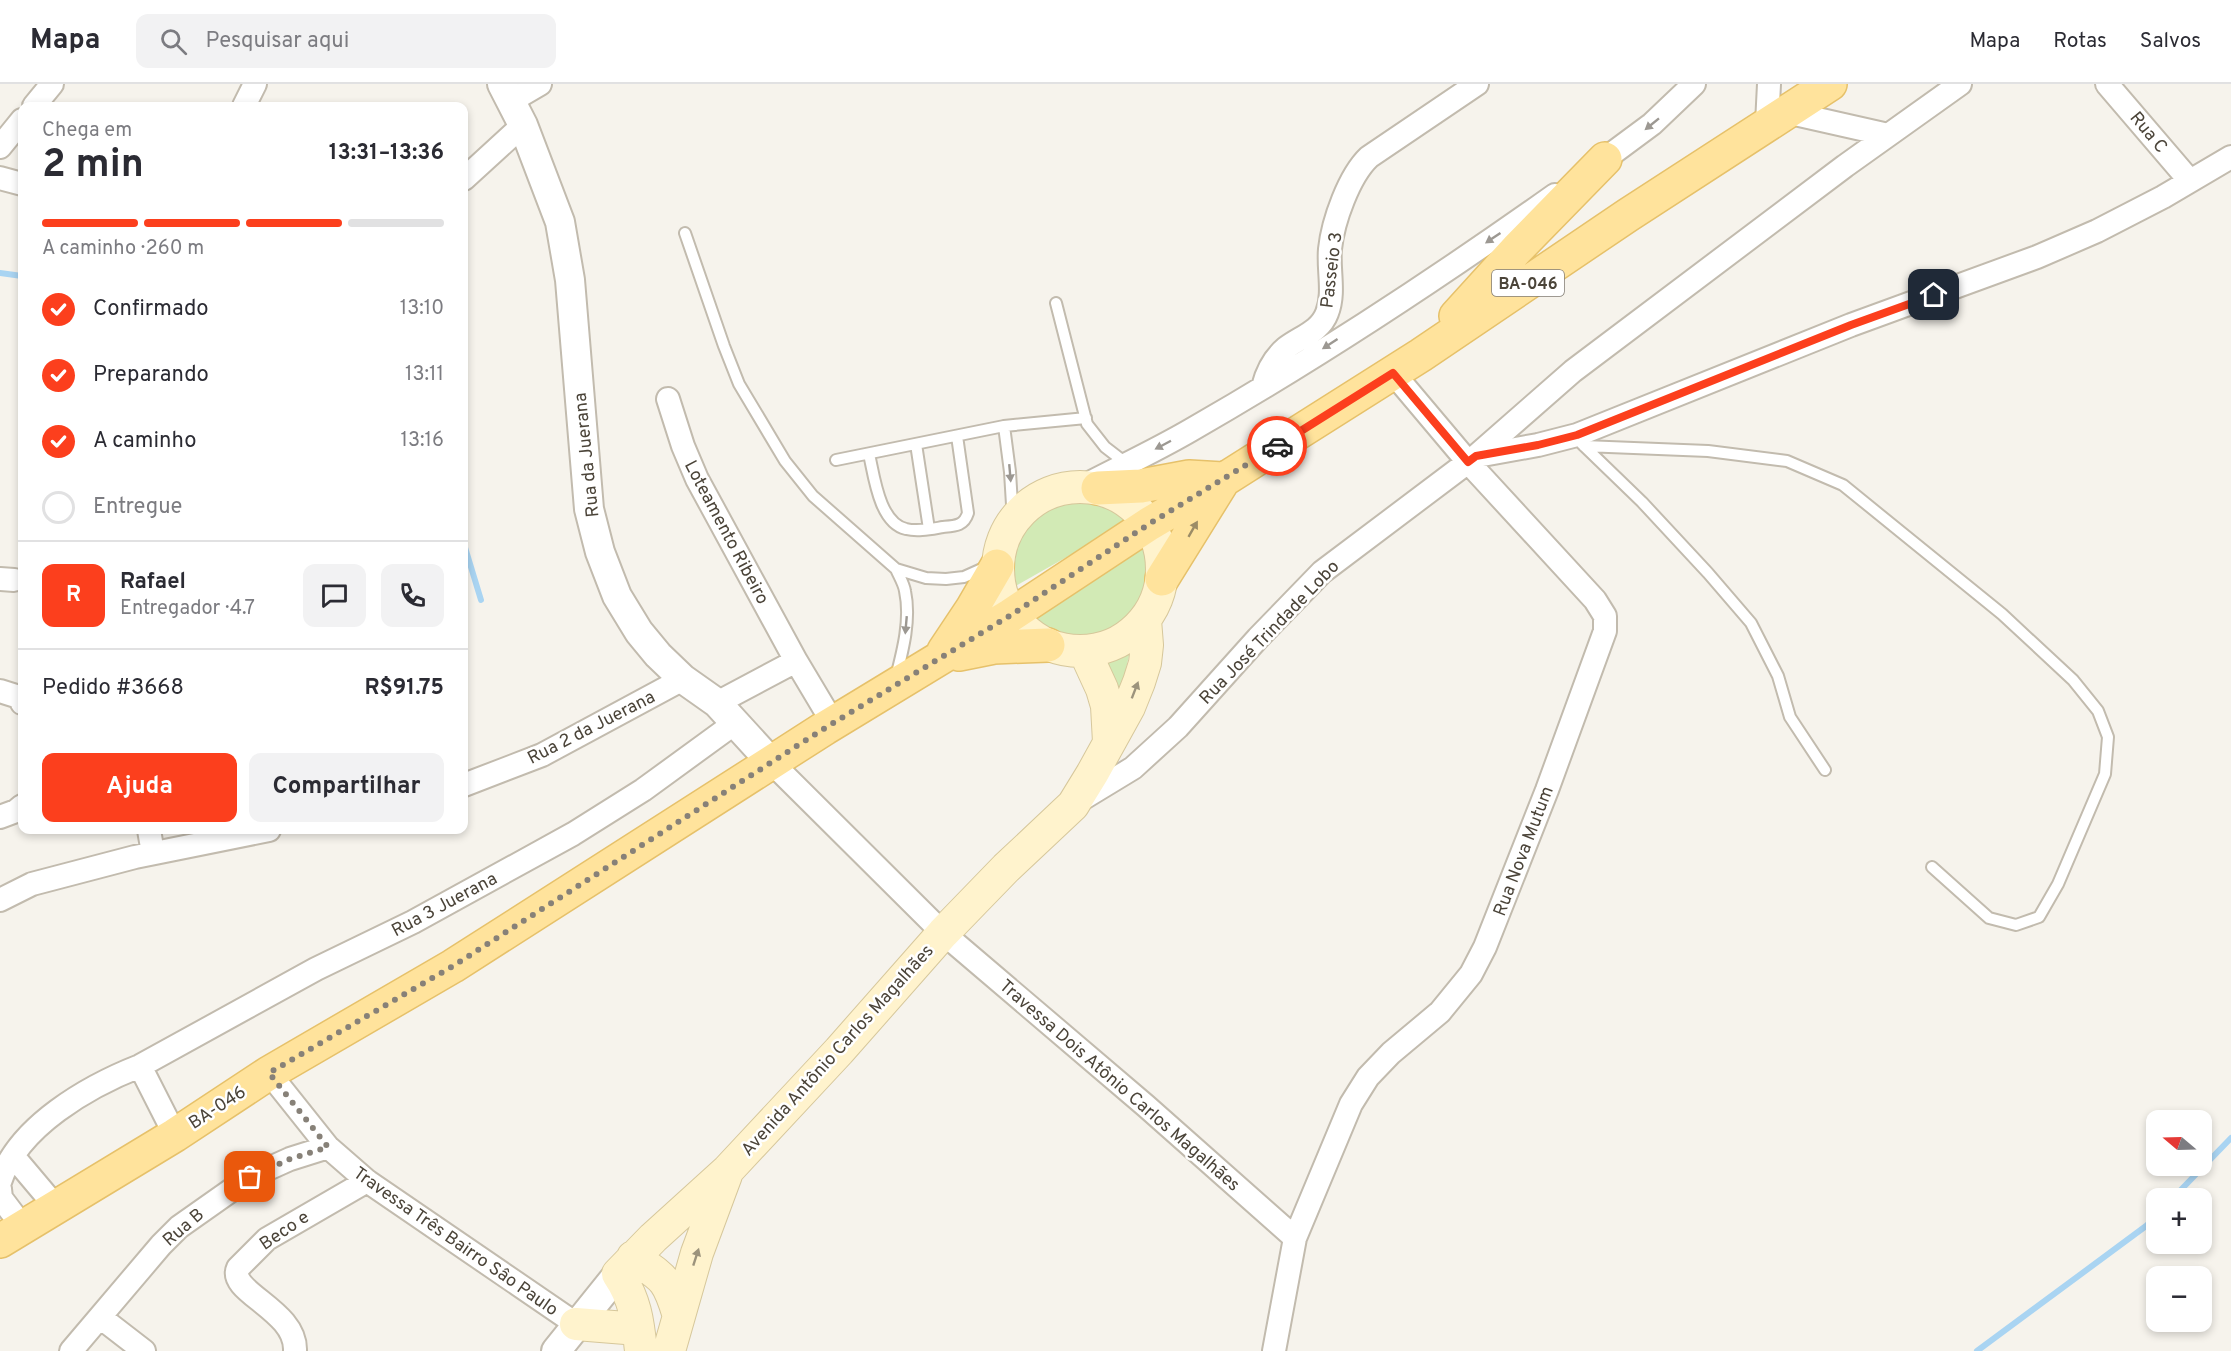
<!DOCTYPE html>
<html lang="pt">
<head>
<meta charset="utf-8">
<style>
	:root { --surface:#fff; --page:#f2f2f3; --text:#2b2b33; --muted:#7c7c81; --line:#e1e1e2; --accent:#fc3f1d }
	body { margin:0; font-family:Overpass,sans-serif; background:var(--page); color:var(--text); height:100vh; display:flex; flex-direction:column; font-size:22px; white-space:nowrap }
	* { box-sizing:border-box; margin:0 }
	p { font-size:20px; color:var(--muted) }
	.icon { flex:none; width:33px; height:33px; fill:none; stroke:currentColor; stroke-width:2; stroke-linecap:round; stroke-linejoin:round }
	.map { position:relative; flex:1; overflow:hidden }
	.panel { position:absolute; left:18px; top:18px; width:450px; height:732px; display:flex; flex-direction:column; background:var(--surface); border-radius:12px; box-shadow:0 3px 9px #0003 }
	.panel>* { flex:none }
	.needle { width:39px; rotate:289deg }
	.controls { position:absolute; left:2146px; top:1026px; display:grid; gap:12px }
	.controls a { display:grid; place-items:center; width:66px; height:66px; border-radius:12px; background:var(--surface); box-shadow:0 3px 9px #0003; font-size:30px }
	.pin { position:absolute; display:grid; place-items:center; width:51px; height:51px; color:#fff; margin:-26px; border-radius:12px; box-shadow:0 3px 9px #0006 }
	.courier { position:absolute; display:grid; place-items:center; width:60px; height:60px; margin:-30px; border:4px solid #fc3f1d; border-radius:50%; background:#fff; color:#222; box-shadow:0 2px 8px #0007 }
	.head em { font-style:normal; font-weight:700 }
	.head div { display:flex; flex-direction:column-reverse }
	.head { display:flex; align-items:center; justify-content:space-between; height:102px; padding:0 24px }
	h1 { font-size:39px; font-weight:700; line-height:45px }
	.bar { display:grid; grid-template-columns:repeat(4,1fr); gap:9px 6px; align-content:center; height:72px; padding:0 24px }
	.bar i { height:8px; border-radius:4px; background:var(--line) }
	.bar .current { background:var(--accent) }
	.bar p { grid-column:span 4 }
	.line { display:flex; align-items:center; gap:15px; padding:0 24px; border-top:2px solid var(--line) }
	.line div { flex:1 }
	.round { display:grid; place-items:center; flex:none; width:63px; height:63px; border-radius:12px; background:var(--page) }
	ol { padding:0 24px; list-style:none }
	li { display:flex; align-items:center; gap:18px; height:66px }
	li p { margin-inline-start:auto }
	li .icon { padding:6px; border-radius:50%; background:var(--accent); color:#fff; stroke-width:4 }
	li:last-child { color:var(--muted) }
	li i { width:33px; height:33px; border:3px solid var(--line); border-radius:50% }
	.button { display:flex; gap:12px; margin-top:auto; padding:12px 24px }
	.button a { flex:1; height:69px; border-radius:12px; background:var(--accent); color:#fff; font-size:24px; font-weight:700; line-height:69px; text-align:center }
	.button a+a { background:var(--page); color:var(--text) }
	header { display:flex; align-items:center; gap:36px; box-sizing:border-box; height:84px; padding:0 30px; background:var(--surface); border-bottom:2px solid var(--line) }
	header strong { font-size:28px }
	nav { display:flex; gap:33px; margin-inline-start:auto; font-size:21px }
	.search { width:420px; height:54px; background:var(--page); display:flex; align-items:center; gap:15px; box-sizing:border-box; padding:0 21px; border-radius:12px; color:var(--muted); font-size:22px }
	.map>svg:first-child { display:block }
	.green { fill:#d2eab5 }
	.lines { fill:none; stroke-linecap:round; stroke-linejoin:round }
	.stream { stroke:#a9d4f2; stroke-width:6 }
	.service-casing { stroke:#c2bbae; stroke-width:14 }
	.minor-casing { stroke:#c2bbae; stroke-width:26 }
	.tertiary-casing { stroke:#c2bbae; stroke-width:32 }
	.secondary-casing { stroke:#d6c79b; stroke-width:34 }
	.primary-casing { stroke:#e6c16a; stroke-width:36 }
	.service { stroke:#fff; stroke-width:10 }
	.minor { stroke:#fff; stroke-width:22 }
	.tertiary { stroke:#fff; stroke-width:28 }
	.secondary { stroke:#fff3cd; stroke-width:32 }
	.primary { stroke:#ffe39c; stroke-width:33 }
	.oneway { fill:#9c9892 }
	.oneway2 { fill:#9c8c66 }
	.oneway3 { fill:#9c937c }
	.done { stroke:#878178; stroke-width:6; stroke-dasharray:0 10.8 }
	.route { stroke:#fc3f1d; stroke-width:8 }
	.labels { text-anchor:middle; stroke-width:5; stroke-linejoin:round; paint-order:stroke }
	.shield { fill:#fff; stroke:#817c74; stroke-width:1.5 }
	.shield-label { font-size:16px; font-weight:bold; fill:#4b4439 }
	.street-label { font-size:18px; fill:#4b4439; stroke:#fff }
</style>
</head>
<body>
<header>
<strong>Mapa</strong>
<div class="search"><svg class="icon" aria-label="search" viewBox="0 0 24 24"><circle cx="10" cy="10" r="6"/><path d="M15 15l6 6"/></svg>Pesquisar aqui</div>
<nav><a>Mapa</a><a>Rotas</a><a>Salvos</a></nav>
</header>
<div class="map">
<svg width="2231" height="1267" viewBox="0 0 2231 1267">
	<rect width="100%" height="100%" fill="#f6f3ec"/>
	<path class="green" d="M1074 414C1097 415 1115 420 1132 436L1012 504C1003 456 1026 423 1074 414Z
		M1146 457C1176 530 1085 589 1030 534Z
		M1131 562 1118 622 1099 577Z"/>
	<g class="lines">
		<path class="stream" d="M0 189 22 192
			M464 460 481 516
			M2173 1114 2231 1054
			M1977 1267 2146 1142 2157 1131"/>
		<defs>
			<path id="service" d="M685 149 724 262 739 300 785 377 813 412 896 485 926 494 946 495 964 493 984 484
				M1056 219 1087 340 1105 363 1127 380
				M1004 342 1010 388 1013 437
				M916 360 929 445
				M1582 360 1642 418 1708 489 1751 539 1778 592 1790 633 1825 686
				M1584 362 1708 367 1787 377 1843 401 2002 530 2073 596 2098 627 2108 653 2105 690 2058 800 2039 833 2016 841 1989 834 1932 783
				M869 370C874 391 879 439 906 445 918 448 931 445 943 443 955 442 964 442 968 429L957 352
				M836 376 1004 342 1086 334
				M896 485C899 492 904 500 905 507 911 535 903 566 896 593"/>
			<path id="minor" d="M2107 0 2190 97
				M511 17 540 0
				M34 22 52 0
				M244 22 255 0
				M1786 28 1888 51
				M1767 40 1769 0
				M0 63 22 36
				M1594 83 1652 40 1694 0
				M0 94 22 100
				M464 95 523 41
				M1263 303C1267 287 1273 275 1286 264 1300 253 1320 248 1327 229 1335 209 1328 186 1330 165 1333 137 1349 92 1369 73L1477 0
				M668 315 683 362 697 395 796 577
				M1477 372 1538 361 1577 351 1851 241 2037 173 2097 147 2163 113 2231 73
				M1082 403C1118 384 1155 367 1191 346 1315 275 1438 194 1555 111
				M0 495 14 496
				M0 607 19 613 22 619
				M717 619 796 577 833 639
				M771 678 943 849 1146 1022 1295 1154
				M464 701 542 671 683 595
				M1077 718 1133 684 1178 643 1258 554 1322 488 1476 372 1573 287 1845 82 1960 0
				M0 733 16 727 22 722
				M149 746 153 769
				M0 816 32 800 135 773 269 746
				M140 982 175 1051
				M269 989 328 1063 367 1097 576 1240
				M13 1072 56 1123
				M0 1098C18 1042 89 1002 140 982L316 885 413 838 573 750 643 706 735 639
				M0 1105 1 1114 23 1143
				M100 1233 144 1267
				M71 1267 161 1161 179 1143 250 1093 290 1075 328 1063
				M295 1267C297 1226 227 1208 238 1184L267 1155 367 1097
				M1274 1267 1295 1154 1351 1020 1368 993 1391 969 1440 928 1471 890 1485 863 1547 706 1605 547V532L1595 516 1468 378 1393 289"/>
			<path id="tertiary" d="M502 0 523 41 560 138 570 196 589 425 600 468 617 512 639 548 658 571 683 595 717 619 771 678
				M556 1267 618 1190"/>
			<path id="secondary" d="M998 485a82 82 0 1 1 164 0a82 82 0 1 1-164 0Z
				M1085 568 1102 605 1107 622 1109 658
				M633 1173C663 1194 667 1193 678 1229
				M576 1240 638 1245
				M641 1267C638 1237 635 1215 618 1190L653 1154 728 1086 839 967 943 849 1006 784 1073 721 1092 690 1129 623 1139 598 1145 579 1147 561 1145 536
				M669 1267 697 1169 726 1091"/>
			<path id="primary" d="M1456 232 1517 165 1605 75
				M1098 404 1141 402 1189 393 1223 395
				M1162 495 1221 400
				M944 567 972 525 997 482
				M959 570 994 563 1048 561
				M0 1157 175 1051 269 989 453 882 825 644 1011 531 1149 440 1225 395 1421 271 1628 131 1830 0"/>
		</defs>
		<use href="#service" class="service-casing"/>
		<use href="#minor" class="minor-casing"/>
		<use href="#tertiary" class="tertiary-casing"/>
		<use href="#secondary" class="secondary-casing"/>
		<use href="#primary" class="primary-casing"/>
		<use href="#service" class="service"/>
		<use href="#minor" class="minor"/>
		<use href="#tertiary" class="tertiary"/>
		<use href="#secondary" class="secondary"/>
		<use href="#primary" class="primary"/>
	</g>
	<defs><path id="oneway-solid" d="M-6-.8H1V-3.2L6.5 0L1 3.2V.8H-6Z" transform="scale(1.5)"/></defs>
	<g class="oneway">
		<use href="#oneway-solid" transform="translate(1652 40) rotate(141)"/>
		<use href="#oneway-solid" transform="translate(1493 154) rotate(146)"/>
		<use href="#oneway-solid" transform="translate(1330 260) rotate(147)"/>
		<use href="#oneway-solid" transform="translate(1163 361) rotate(152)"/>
		<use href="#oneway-solid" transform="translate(1010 389) rotate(85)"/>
		<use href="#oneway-solid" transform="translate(906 541) rotate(95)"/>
	</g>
	<use class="oneway2" href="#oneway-solid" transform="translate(1193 445) rotate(-60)"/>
	<g class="oneway3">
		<use href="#oneway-solid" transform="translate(1135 606) rotate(-69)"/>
		<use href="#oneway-solid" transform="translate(696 1173) rotate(-72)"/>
	</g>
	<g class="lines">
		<path class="done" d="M250 1093 290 1075 328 1063 269 989 453 882 825 644 1011 531 1149 440 1277 362"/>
		<path class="route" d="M1277 362 1393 289 1468 378 1476 372 1538 361 1577 351 1851 241 1934 211"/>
	</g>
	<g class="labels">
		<rect class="shield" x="1492" y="186" width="72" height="26" rx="4.5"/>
		<g class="shield-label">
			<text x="1528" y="205">BA-046</text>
		</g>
		<g class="street-label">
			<text transform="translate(2149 48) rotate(50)" y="6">Rua C</text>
			<text transform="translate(1331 186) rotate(-83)" y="6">Passeio 3</text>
			<text transform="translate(586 371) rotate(-96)" y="6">Rua da Juerana</text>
			<text transform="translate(727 448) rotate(62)" y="6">Loteamento Ribeiro</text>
			<text transform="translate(1269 548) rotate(-46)" y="6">Rua José Trindade Lobo</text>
			<text transform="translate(591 643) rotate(-27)" y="6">Rua 2 da Juerana</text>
			<text transform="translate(1523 767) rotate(-69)" y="6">Rua Nova Mutum</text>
			<text transform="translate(444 820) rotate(-28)" y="6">Rua 3 Juerana</text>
			<text transform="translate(837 966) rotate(-48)" y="6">Avenida Antônio Carlos Magalhães</text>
			<text transform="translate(1120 1001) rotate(41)" y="6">Travessa Dois Atônio Carlos Magalhães</text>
			<text transform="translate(217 1023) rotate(-33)" y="6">BA-046</text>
			<text transform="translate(183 1143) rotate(-41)" y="6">Rua B</text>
			<text transform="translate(284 1146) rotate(-34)" y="6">Beco e</text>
			<text transform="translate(456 1157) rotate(35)" y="6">Travessa Três Bairro Sâo Paulo</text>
		</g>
	</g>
</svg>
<div class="controls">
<a><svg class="needle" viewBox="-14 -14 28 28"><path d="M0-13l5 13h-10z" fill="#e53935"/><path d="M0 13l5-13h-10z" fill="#7c7c81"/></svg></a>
<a>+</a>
<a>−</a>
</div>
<div class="pin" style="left:250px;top:1093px;background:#ea580c"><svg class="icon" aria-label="bag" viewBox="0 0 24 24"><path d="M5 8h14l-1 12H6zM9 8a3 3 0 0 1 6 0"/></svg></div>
<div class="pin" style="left:1934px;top:211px;background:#1f2937"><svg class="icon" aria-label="home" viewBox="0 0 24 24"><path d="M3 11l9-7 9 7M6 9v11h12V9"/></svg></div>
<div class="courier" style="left:1277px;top:362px"><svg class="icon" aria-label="car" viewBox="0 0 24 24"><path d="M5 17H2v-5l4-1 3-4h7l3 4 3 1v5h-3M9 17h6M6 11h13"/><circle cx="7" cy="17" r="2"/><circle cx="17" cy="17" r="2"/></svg></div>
<section class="panel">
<div class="head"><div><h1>2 min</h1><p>Chega em</p></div><em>13:31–13:36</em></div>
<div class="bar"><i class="current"></i><i class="current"></i><i class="current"></i><i></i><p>A caminho · 260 m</p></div>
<ol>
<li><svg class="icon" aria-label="check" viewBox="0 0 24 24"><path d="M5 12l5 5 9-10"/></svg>Confirmado<p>13:10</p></li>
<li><svg class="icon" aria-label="check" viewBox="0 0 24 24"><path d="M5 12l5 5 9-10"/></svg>Preparando<p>13:11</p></li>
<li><svg class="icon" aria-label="check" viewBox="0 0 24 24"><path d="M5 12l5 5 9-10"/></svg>A caminho<p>13:16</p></li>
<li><i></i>Entregue</li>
</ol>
<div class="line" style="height:108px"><b class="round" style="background:var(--accent);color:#fff">R</b><div><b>Rafael</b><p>Entregador · 4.7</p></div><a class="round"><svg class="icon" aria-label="chat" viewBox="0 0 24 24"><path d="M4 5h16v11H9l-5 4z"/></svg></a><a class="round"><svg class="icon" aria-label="phone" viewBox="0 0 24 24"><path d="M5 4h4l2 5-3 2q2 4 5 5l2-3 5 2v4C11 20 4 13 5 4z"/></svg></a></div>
<div class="line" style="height:78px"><div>Pedido #3668</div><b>R$91.75</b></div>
<div class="button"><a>Ajuda</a><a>Compartilhar</a></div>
</section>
</div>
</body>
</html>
